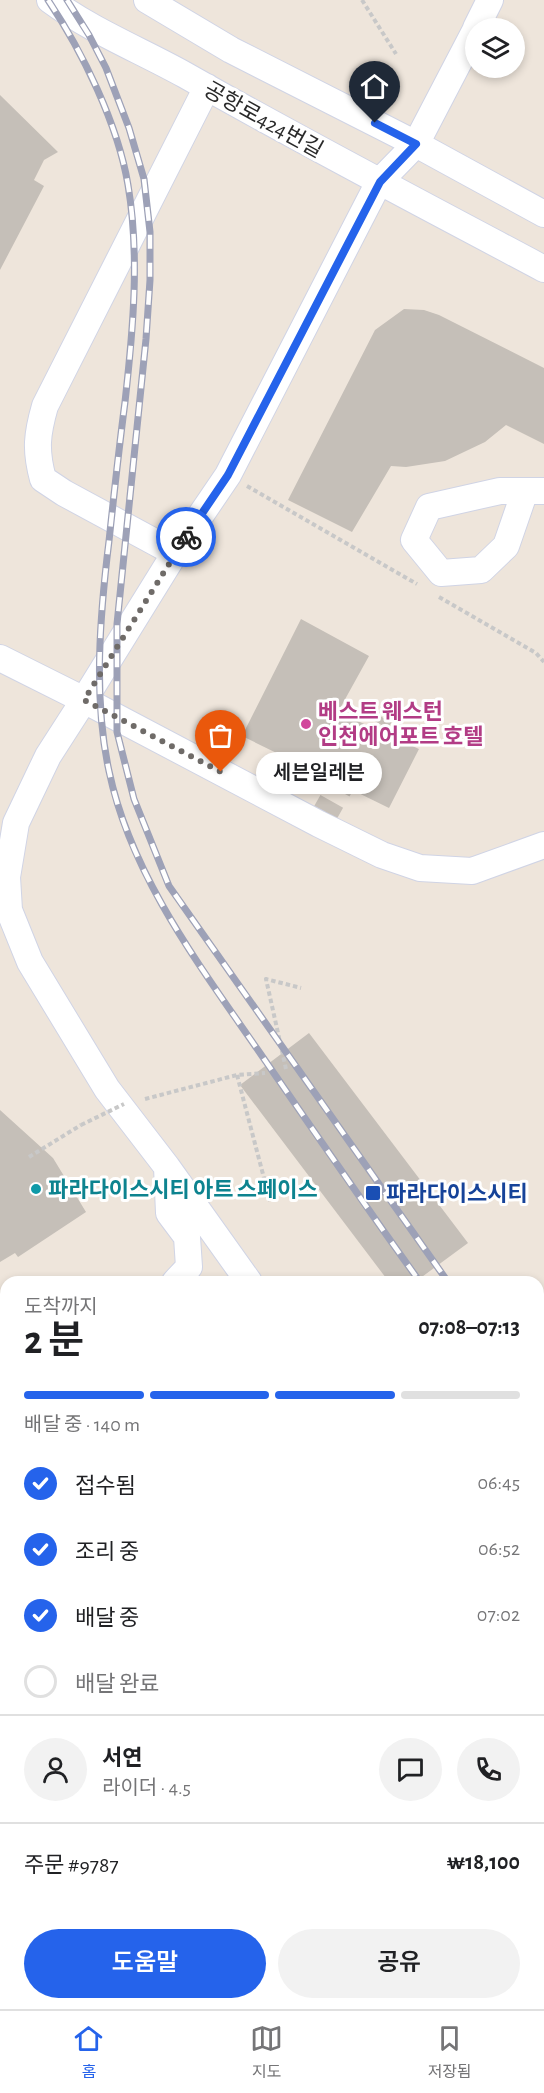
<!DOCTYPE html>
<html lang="ko">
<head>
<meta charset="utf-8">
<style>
	:root { --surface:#fff; --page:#f2f2f2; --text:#202124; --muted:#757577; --line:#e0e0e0; --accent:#2563eb }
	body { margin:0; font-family:"Alegreya Sans","Noto Sans KR",sans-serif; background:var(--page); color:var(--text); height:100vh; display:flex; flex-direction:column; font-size:22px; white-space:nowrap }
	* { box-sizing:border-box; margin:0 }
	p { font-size:20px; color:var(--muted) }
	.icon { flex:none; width:33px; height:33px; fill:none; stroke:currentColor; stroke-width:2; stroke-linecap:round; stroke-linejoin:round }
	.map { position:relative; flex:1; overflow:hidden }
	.sheet { position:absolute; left:0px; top:1276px; width:544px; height:734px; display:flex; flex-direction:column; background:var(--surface); border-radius:18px 18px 0 0; box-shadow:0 3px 9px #0003 }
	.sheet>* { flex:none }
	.buttons { position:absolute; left:465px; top:18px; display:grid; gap:12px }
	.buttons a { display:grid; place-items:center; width:60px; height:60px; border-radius:50%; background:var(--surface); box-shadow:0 3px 9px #0003; font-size:30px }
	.pin { position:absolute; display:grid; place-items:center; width:51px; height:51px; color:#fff; margin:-62px -26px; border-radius:50% 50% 50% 0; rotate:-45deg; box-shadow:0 0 6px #0007 }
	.pin .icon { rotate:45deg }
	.courier { position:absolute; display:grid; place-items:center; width:60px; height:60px; margin:-30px; border:4px solid #2563eb; border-radius:50%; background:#fff; color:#222; box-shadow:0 2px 8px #0007 }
	.bubble { position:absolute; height:42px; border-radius:21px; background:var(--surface); box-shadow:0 3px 9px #0003; font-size:20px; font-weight:600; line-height:42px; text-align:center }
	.summary em { font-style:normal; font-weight:600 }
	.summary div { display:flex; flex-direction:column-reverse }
	.summary { display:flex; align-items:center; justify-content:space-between; height:102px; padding:0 24px }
	h1 { font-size:39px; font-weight:600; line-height:45px }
	.bar { display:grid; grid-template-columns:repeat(4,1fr); gap:9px 6px; align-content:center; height:72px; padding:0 24px }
	.bar i { height:8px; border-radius:4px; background:var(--line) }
	.bar .current { background:var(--accent) }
	.bar p { grid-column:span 4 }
	.line { display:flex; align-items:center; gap:15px; padding:0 24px; border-top:2px solid var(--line) }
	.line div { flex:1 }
	.round { display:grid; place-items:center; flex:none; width:63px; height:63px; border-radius:32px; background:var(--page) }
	ol { padding:0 24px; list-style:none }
	li { display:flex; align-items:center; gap:18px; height:66px }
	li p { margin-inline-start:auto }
	li .icon { padding:6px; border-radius:50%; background:var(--accent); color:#fff; stroke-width:4 }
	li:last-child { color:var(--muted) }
	li i { width:33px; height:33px; border:3px solid var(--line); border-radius:50% }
	.primary-button { display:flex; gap:12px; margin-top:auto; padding:12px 24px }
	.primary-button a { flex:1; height:69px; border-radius:36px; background:var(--accent); color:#fff; font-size:24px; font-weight:600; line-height:69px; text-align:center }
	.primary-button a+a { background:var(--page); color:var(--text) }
	.menu { display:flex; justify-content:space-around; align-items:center; height:84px; border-top:2px solid var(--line); background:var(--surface); font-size:16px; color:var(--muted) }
	.menu a { display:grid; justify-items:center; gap:3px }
	.menu .current { color:var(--accent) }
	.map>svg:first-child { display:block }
	.green { fill:#b2ea92 }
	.building { fill:#c5bfb8 }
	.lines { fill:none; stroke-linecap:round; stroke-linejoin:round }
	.minor-tunnel { stroke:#c7c0b8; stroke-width:26; stroke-dasharray:26 13; stroke-linecap:butt }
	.minor-casing { stroke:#d0d4e5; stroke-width:28 }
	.path { stroke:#c8c8c8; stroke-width:4; stroke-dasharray:4.5 3; stroke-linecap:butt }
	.minor { stroke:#fff; stroke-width:26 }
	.rail-casing { stroke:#9da1b7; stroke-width:7 }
	.rail { stroke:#fff; stroke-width:4.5; stroke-dasharray:14; stroke-linecap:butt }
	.path-bridge { stroke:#c8c8c8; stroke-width:4; stroke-dasharray:4.5 3; stroke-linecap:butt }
	.done { stroke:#6f6b68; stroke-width:6; stroke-dasharray:0 10.8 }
	.route { stroke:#2563eb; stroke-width:8 }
	.hotel-dot { fill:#d1479c; stroke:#fff; stroke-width:2 }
	.culture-dot { fill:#0f9aa8; stroke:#fff; stroke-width:2 }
	.transit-dot { fill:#1a4fb4; stroke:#fff; stroke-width:2 }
	.labels { text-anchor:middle; stroke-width:6; stroke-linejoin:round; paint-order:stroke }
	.street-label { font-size:22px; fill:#2a2a2a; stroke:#fff }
	.hotel-label { font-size:22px; font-weight:bold; fill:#b23c85; stroke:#fff; text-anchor:start }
	.culture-label { font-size:22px; font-weight:bold; fill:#0d838f; stroke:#fff; text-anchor:start }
	.transit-label { font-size:22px; font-weight:bold; fill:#164399; stroke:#fff; text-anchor:start }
</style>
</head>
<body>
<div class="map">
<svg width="544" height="2009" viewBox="0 0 544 2009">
	<rect width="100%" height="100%" fill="#eee5db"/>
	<path class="green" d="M6 1522V1730L0 1721V1526Z
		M544 1766V2009H37L47 2004H538V1768Z"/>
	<path class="building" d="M0 95 58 152 44 160 34 180 44 186 0 270Z
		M404 309 424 310 439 315 544 368V444L506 425 485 442 445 461 406 467 391 466 352 532 288 500 375 330Z
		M301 619 369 656 338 712 419 749 389 808 242 736Z
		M309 1033 468 1243 415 1282H389L240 1085Z
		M0 1110 53 1158 86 1212 18 1257 15 1253 0 1262Z"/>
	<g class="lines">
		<path class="minor-tunnel" d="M319 824 380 716"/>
		<defs>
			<path id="minor" d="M50 0C92 31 140 50 185 75 303 142 424 205 544 269
				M147 0 231 50 416 144 544 214
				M476 28 490 0
				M476 29 416 144 379 182 228 475 175 553 84 700 319 824 382 855 420 868 472 871 544 845
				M525 491 506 546 481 570 441 573 414 540 429 507 500 491H544
				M175 553 64 493 43 479C35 450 37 434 45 406L207 87
				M0 658 84 700 48 756 16 823 7 877 9 910 30 962 107 1089 167 1167 249 1282
				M167 1167 169 1213 187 1237 189 1267 175 1282
				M538 1689 544 1697
				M538 1731 544 1727
				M0 1975 6 1973
				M0 2000 6 1997"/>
		</defs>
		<use href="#minor" class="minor-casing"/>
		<path class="path" d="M362 0 396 54
			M247 486 417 584
			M439 597 536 653 544 662
			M286 1069 266 979 301 988
			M237 1075 270 1201
			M145 1099 237 1075 265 1073
			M29 1157 81 1125
			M538 1967 544 1965
			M82 2009 92 2004"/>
		<use href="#minor" class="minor"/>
		<defs>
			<path id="rail" d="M48 0C82 51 118 124 128 185 140 256 133 330 125 402 119 448 114 494 109 541 100 614 93 698 109 771 131 876 200 966 260 1053 313 1130 366 1207 420 1282
				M67 0 89 35 106 68 129 128 144 179 150 232V280L146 339 117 624V732L134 799 169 886 448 1282
				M538 1412 544 1420
				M538 1447 544 1455"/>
		</defs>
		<use href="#rail" class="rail-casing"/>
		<use href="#rail" class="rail"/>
		<path class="path-bridge" d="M81 1125 124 1104"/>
	</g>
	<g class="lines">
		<path class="done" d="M186 537 84 700 221 772"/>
		<path class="route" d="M186 537 228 475 380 182 416 144 375 123"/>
	</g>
	<circle class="hotel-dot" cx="306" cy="724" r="6"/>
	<circle class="culture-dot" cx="36" cy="1189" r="6"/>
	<rect class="transit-dot" x="365" y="1185" width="16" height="16" rx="3"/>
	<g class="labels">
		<g class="street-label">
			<text transform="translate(264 119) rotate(29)" y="8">공항로424번길</text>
		</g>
		<g class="hotel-label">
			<text x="318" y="719">베스트 웨스턴<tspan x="318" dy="25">인천에어포트 호텔</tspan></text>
		</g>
		<g class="culture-label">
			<text x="48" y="1197">파라다이스시티 아트 스페이스</text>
		</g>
		<g class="transit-label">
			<text x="386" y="1201">파라다이스시티</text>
		</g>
	</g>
</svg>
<div class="buttons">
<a><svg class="icon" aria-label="layers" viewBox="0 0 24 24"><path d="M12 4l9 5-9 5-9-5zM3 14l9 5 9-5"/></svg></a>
</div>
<div class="pin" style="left:221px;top:772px;background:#ea580c"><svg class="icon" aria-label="bag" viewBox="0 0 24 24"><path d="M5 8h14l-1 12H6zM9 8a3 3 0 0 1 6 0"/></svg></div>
<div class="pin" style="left:375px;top:123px;background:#1f2937"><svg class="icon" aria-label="home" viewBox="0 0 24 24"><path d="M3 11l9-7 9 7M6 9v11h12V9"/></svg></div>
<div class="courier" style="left:186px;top:537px"><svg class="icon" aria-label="bike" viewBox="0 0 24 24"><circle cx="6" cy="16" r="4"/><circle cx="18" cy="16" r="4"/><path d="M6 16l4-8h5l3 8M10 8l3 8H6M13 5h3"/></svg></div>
<div class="bubble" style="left:256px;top:752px;width:126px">세븐일레븐</div>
<section class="sheet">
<div class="summary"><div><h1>2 분</h1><p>도착까지</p></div><em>07:08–07:13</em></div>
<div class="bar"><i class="current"></i><i class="current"></i><i class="current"></i><i></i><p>배달 중 · 140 m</p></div>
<ol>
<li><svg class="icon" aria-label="check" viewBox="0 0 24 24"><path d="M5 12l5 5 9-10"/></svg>접수됨<p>06:45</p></li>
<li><svg class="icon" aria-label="check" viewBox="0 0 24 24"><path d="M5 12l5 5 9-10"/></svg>조리 중<p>06:52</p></li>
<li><svg class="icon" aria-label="check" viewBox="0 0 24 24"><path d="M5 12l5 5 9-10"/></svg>배달 중<p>07:02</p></li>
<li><i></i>배달 완료</li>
</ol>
<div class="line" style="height:108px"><a class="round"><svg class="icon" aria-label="person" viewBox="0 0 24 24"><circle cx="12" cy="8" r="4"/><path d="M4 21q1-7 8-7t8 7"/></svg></a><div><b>서연</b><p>라이더 · 4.5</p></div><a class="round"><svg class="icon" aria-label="chat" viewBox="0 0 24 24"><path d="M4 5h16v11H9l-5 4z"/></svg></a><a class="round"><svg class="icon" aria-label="phone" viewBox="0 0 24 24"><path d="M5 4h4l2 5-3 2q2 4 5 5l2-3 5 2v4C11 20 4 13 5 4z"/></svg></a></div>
<div class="line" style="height:78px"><div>주문 #9787</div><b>₩18,100</b></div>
<div class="primary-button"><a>도움말</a><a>공유</a></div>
</section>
</div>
<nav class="menu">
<a class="current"><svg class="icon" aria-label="home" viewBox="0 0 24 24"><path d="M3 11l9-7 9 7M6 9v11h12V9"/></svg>홈</a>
<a><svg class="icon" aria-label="map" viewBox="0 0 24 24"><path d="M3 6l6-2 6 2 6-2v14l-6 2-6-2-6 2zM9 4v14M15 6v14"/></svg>지도</a>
<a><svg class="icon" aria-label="saved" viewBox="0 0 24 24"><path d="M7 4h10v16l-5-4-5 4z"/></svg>저장됨</a>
</nav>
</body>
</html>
